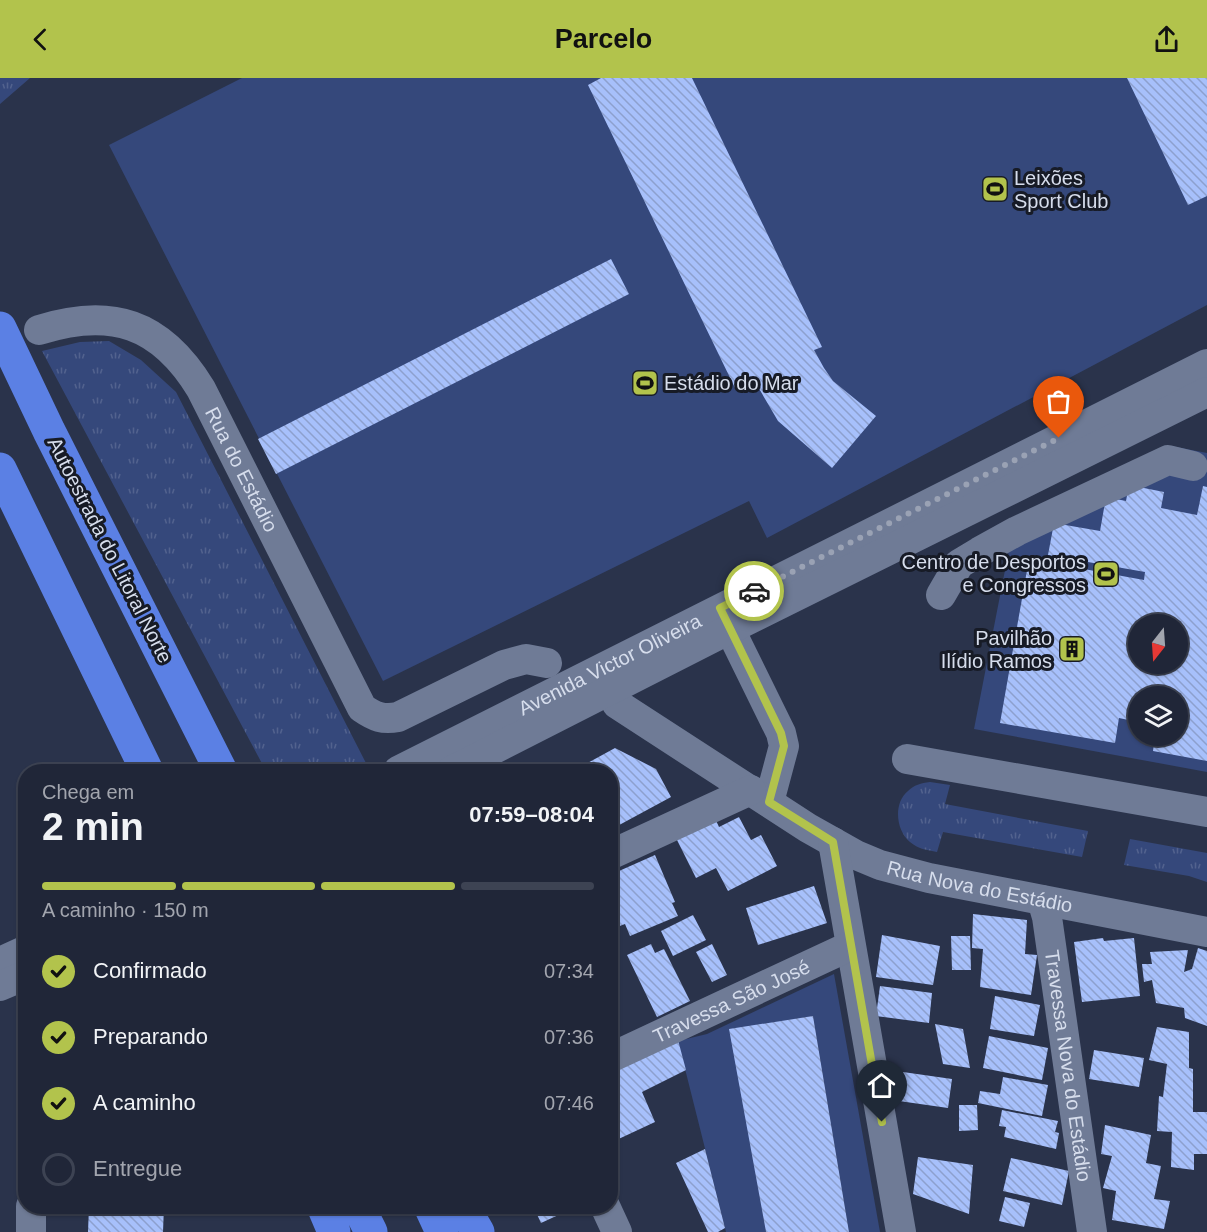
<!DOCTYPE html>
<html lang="pt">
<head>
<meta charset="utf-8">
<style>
	:root { --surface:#202638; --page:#282e40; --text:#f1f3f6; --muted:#a2a5ae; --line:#3d4353; --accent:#b2c34c }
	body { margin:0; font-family:Arial,sans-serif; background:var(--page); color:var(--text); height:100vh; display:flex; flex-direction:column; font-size:22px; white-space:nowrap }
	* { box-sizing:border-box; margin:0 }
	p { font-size:20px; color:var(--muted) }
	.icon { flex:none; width:33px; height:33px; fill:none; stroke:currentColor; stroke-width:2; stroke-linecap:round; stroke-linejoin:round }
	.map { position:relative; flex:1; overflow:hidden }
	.sheet { position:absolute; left:18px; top:686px; width:600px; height:450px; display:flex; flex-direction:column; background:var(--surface); border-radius:24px; box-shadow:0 2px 4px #0004,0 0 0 2px var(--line) }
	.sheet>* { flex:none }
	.needle { width:39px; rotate:197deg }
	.tools { position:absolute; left:1128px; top:536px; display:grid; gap:12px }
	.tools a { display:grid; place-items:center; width:60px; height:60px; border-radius:50%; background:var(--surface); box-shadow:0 2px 4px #0004,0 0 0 2px var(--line); font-size:30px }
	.pin { position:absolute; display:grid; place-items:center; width:51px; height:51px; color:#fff; margin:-62px -26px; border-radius:50% 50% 50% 0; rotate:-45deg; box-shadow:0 0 6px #0007 }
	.pin .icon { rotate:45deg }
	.courier { position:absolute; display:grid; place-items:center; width:60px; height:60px; margin:-30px; border:4px solid #b2c34c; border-radius:50%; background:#fff; color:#222; box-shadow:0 2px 8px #0007 }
	.head em { font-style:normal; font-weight:600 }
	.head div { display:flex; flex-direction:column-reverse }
	.head { display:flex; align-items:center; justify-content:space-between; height:102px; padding:0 24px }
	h1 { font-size:39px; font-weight:600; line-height:45px }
	.bar { display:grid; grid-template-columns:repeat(4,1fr); gap:9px 6px; align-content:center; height:72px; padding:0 24px }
	.bar i { height:8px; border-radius:4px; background:var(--line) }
	.bar .current { background:var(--accent) }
	.bar p { grid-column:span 4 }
	ol { padding:0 24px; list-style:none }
	li { display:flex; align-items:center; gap:18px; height:66px }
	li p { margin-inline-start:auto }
	li .icon { padding:6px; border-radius:50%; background:var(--accent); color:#111; stroke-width:4 }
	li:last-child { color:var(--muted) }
	li i { width:33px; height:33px; border:3px solid var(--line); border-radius:50% }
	header { display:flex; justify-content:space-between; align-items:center; height:78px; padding:0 24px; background:var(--accent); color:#111; font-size:27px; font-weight:600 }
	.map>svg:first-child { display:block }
	.grass { fill:url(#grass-tufts) }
	.garden { fill:#35487b; fill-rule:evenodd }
	.building { fill:url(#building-back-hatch); fill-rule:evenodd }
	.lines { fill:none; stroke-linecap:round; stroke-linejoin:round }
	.minor { stroke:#6f7b96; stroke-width:30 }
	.highway { stroke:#5b80e4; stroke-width:33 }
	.done { stroke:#9aa2b4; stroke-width:6; stroke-dasharray:0 10.8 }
	.route { stroke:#b2c34c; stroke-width:8 }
	.labels { text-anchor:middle; stroke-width:6; stroke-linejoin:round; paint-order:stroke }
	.poi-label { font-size:20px; fill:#d6ddec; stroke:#171b26; text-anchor:start }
	.street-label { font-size:20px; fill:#d6ddec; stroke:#171b26 }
</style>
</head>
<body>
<header><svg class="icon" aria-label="back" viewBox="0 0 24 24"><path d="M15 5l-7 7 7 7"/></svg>Parcelo<svg class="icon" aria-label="share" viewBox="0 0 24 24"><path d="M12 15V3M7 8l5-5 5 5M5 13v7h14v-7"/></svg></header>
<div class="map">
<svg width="1207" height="1154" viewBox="0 0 1207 1154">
	<defs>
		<pattern id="grass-tufts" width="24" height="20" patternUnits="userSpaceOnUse" patternTransform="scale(1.5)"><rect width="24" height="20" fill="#35487b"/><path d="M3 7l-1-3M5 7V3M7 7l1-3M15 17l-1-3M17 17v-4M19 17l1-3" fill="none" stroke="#52628e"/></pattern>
		<pattern id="building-back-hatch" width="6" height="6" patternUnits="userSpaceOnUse" patternTransform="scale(1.5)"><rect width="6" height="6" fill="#a7c0fb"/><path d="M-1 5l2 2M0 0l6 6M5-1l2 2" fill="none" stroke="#8da0ce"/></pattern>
	</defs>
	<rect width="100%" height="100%" fill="#2a334b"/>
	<path class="grass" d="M0 0H30L0 26Z
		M109 263 141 282 176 314 368 689 360 693H266L42 273 80 264Z
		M930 704 950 707 945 726 1088 753 1082 779 943 754 937 774C927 772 918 771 910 764 896 753 893 725 908 713 914 707 921 705 930 704Z
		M1130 761 1207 775V804L1189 798 1124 787Z"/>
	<path class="garden" d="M242 0H1207V227L767 460 749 423 383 603 109 67Z
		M1171 368 1207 375V694L974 651 1014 446ZM1138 546H1178V585H1138ZM1138 618H1178V657H1138Z
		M834 896 880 1154H849L813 938 730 952 766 1154H726L678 963 707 956Z"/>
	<path class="building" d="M601 0H692L822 269 814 272 824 290 833 303 876 338 832 390 778 343 754 302 735 310 588 7Z
		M1127 0H1207V118L1188 127Z
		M611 181 629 216 276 396 258 361Z
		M1129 407 1164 414 1161 430 1197 437 1203 408 1207 409V683L1153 673 1155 657H1178V618H1138V644L1119 640 1115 665 1000 645 1029 481 1144 502 1145 494 1048 477 1054 445 1100 453 1106 419 1126 423ZM1138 546H1178V585H1138Z
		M615 670 656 691 671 719 610 752V693H573Z
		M714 738 719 749 739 739 751 762 761 757 777 788 728 813 716 790 696 800 675 758Z
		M655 777 675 824 672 825 678 838 630 858 625 846 617 849 610 833V797Z
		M814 808 827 845 758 867 746 830Z
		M973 836 1027 842 1025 876 1037 877 1031 917 980 909 983 871 972 870Z
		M693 837 706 862 673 878 661 853Z
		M882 857 940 868 933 907 876 899Z
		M951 858H970L971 892H952Z
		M1103 860 1104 863 1134 860 1140 918 1082 924 1074 864Z
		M651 866 655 875 664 871 690 923 657 939 627 877Z
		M712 866 727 897 712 904 696 874Z
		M1198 870 1207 873V948L1185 940 1184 930 1156 925 1152 902 1144 904 1142 886H1152L1150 874 1188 872 1184 894 1192 891Z
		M880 908 932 915 929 945 876 938Z
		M995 918 1040 927 1034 958 990 951Z
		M813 938 849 1154H766L729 951Z
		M935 946 963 951 970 990 943 986Z
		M1157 949 1189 954V990L1193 991V1034H1207V1076H1194V1092L1171 1089 1172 1054 1157 1053 1159 1018 1163 1019 1167 986 1149 982Z
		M989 958 1048 970 1042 1002 983 990Z
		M678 962 686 992 642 1014 655 1044 610 1065V996Z
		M1094 972 1144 980 1139 1009 1089 1001Z
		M903 994 952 1001 948 1030 899 1023Z
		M1003 999 1048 1007 1042 1038 978 1025 980 1013 1000 1016Z
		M959 1027H977L978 1052 959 1053Z
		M1002 1032 1058 1043 1055 1054 1059 1055 1056 1071 1004 1059 1006 1049 999 1048Z
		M1105 1047 1151 1057 1146 1085 1161 1088 1154 1121 1170 1123 1164 1151 1112 1142 1116 1113 1103 1110 1112 1078 1101 1076Z
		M705 1071 725 1150 718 1154H708L676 1085Z
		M918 1079 973 1087 969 1136 913 1116Z
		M1011 1080 1069 1093 1062 1127 1003 1113Z
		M1005 1119 1030 1125 1024 1149 999 1143Z
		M89 1128H164L163 1154H88Z
		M533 1128H578L541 1145Z"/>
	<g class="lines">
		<g class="minor">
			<path id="s1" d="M39 252C111 229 161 245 201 311L362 630C375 639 383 642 398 639L504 587 526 581 547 585"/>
			<path d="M941 517 959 486 979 474 1017 453 1168 382 1193 388"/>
			<path d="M721 533 781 655 784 668 769 724"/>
			<path id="s2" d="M617 626 808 750 856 777 880 787 929 800 1207 854"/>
			<path d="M907 681 1207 734"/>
			<path id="s3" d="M398 693 1207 286"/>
			<path d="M451 693 730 551 1207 314"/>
			<path d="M833 764 901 1154"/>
			<path d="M610 777 751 712"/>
			<path id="s4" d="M1042 822 1047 839 1092 1154"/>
			<path d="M0 884 26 872"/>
			<path d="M0 908 26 897"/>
			<path id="s5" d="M610 980 850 868"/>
			<path d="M605 1128 617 1154"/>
			<path d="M31 1154V1128"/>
		</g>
		<path class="highway" d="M0 250 49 353 221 693
			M0 391 147 693
			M323 1128 334 1154
			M358 1128 371 1154
			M430 1128 442 1154
			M463 1128 478 1154"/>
	</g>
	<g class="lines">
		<path class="done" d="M754 513 1059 360"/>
		<path class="route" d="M754 513 720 530 781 655 784 668 769 724 833 764 882 1044"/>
	</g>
	<defs>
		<symbol id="stadium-square" viewBox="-11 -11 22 22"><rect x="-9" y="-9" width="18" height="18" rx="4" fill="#b2c34c" stroke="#171b26"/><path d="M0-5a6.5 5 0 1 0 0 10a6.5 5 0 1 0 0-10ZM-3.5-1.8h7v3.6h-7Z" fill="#111"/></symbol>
		<symbol id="building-square" viewBox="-11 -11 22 22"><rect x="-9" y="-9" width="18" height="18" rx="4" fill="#b2c34c" stroke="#171b26"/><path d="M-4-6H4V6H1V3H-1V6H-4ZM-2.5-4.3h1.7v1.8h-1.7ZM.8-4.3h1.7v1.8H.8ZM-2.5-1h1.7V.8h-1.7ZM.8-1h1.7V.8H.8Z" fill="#111"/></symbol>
	</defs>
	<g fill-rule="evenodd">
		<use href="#stadium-square" x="980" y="96" width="30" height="30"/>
		<use href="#stadium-square" x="630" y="290" width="30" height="30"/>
		<use href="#stadium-square" x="1091" y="481" width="30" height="30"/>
		<use href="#building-square" x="1057" y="556" width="30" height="30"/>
	</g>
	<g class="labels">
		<g class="poi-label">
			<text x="1014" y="107">Leixões<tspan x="1014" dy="23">Sport Club</tspan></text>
			<text x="664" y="312">Estádio do Mar</text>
			<text x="1086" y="491" text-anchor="end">Centro de Desportos<tspan x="1086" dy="23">e Congressos</tspan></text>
			<text x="1052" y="567" text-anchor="end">Pavilhão<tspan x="1052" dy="23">Ilídio Ramos</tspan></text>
		</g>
		<g class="street-label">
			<text dy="7" stroke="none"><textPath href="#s1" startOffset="280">Rua do Estádio</textPath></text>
			<text transform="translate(110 472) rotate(63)" y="7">Autoestrada do Litoral Norte</text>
			<text dy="7" stroke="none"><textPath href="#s3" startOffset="237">Avenida Victor Oliveira</textPath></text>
			<text dy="7" stroke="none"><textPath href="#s2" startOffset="411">Rua Nova do Estádio</textPath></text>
			<text dy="7" stroke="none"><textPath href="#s5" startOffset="134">Travessa São José</textPath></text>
			<text dy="7" stroke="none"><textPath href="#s4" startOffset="168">Travessa Nova do Estádio</textPath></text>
		</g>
	</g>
</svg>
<div class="tools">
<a><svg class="needle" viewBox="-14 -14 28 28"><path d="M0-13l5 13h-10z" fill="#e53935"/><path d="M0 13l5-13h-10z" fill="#a2a5ae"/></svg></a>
<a><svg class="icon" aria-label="layers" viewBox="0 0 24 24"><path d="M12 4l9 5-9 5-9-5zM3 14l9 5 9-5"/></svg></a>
</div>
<div class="pin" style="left:1059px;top:360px;background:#ea580c"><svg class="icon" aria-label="bag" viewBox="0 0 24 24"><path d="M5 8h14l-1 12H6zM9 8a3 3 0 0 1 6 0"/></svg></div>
<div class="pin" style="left:882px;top:1044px;background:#1f2937"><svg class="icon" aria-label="home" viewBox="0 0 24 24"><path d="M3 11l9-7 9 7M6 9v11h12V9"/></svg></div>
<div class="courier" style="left:754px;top:513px"><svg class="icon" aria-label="car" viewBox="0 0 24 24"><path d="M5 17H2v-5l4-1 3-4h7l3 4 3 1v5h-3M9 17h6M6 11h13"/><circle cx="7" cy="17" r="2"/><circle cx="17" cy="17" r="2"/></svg></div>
<section class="sheet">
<div class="head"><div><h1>2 min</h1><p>Chega em</p></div><em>07:59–08:04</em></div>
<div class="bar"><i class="current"></i><i class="current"></i><i class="current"></i><i></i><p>A caminho · 150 m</p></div>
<ol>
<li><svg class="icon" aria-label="check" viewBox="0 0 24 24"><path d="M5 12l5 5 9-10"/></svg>Confirmado<p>07:34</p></li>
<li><svg class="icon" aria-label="check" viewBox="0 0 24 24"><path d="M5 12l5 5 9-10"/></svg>Preparando<p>07:36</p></li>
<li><svg class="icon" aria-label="check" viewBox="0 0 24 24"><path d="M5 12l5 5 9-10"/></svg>A caminho<p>07:46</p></li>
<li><i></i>Entregue</li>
</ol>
</section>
</div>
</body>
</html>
